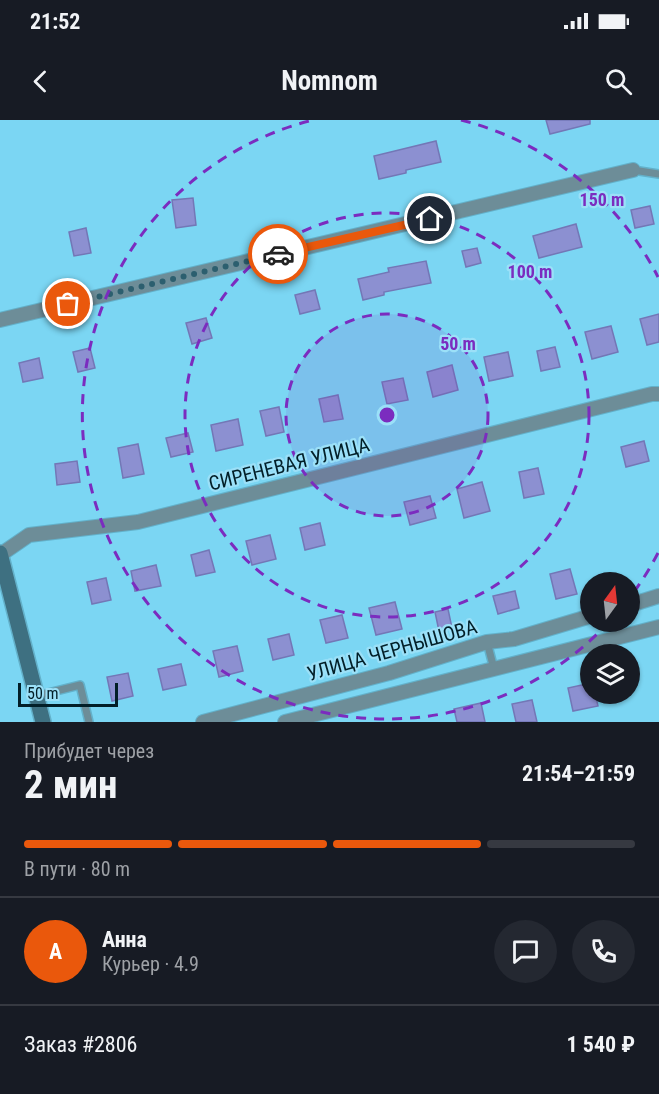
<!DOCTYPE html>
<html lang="ru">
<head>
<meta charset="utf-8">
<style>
	:root { --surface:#171b24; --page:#242831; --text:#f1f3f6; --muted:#9ea1a6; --line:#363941; --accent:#ea580c }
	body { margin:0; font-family:"Roboto Condensed",sans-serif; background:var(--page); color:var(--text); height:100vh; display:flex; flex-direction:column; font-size:22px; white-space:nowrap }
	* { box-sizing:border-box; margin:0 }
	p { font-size:20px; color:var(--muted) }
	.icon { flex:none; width:33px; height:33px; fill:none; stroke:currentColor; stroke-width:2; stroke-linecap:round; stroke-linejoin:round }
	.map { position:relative; height:602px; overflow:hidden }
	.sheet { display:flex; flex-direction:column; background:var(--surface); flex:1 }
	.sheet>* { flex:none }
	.needle { width:39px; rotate:15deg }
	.buttons { position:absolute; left:580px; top:452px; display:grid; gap:12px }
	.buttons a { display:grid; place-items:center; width:60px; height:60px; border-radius:50%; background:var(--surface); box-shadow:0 2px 4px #0004; font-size:30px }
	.scale { position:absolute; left:18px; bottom:15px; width:100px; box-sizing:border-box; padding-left:6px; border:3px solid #021f28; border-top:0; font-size:16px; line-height:21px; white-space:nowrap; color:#021f28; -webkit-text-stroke:4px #9be0f8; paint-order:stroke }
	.pin { position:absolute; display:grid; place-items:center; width:51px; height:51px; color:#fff; margin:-26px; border:3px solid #fff; border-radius:50%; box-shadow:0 2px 6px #0007 }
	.courier { position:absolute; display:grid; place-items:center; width:60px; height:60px; margin:-30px; border:4px solid #ea580c; border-radius:50%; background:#fff; color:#222; box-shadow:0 2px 8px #0007 }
	.summary em { font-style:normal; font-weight:700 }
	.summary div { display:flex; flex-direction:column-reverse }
	.summary { display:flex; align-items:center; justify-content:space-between; height:102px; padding:0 24px }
	h1 { font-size:39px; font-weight:700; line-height:45px }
	.bar { display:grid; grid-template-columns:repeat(4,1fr); gap:9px 6px; align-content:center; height:72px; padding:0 24px }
	.bar i { height:8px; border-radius:4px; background:var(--line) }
	.bar .on { background:var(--accent) }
	.bar p { grid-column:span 4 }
	.line { display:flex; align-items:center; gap:15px; padding:0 24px; border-top:2px solid var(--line) }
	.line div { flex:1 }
	.round { display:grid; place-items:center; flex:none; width:63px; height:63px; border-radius:32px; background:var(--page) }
	.status { display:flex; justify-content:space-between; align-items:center; height:42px; padding:0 30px; background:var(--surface); direction:ltr }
	.status svg { height:16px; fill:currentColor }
	header { display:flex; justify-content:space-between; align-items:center; height:78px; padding:0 24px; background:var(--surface); font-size:27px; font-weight:700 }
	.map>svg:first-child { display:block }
	.building { fill:#8c90d1; stroke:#7377b6; stroke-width:1.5 }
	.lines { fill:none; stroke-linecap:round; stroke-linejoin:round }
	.service-casing { stroke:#63b1ca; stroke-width:10 }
	.minor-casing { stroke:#63b1ca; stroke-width:16 }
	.secondary-casing { stroke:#63b1ca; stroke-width:18 }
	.service { stroke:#6d8d98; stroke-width:7 }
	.minor { stroke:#6d8d98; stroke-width:14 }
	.secondary { stroke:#3e7081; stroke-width:15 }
	.done { stroke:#2c5f6f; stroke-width:6; stroke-dasharray:0 10.8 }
	.route { stroke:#ea580c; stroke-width:8 }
	.ring { fill:none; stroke:#7b2cbf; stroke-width:3; stroke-dasharray:10 8 }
	.labels { text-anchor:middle; stroke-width:4.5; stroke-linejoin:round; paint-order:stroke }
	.street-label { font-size:20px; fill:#021f28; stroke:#9be0f8 }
	.centre { fill:#7b2cbf; stroke:#9be0f8; stroke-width:3 }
	.ring-label { font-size:18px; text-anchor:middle; font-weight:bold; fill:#7b2cbf; stroke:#9be0f8; stroke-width:4.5; stroke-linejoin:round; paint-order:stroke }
</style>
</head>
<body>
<div class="status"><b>21:52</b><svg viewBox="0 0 49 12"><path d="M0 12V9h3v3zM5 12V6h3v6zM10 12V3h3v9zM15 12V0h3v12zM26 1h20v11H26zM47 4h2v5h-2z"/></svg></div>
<header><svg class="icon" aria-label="back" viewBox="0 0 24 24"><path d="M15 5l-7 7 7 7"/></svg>Nomnom<svg class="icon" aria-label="search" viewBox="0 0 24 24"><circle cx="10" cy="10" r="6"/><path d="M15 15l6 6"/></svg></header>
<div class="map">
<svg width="659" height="602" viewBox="0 0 659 602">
	<rect width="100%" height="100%" fill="#7bd6f3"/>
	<path class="building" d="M546 0H590V4L550 14Z
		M436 21 441 42 406 50V53L379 59 374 36Z
		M193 78 196 105 176 108 172 80Z
		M650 86 654 104 635 108 631 90Z
		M576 104 582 127 539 138 533 116Z
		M86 108 91 133 74 136 69 112Z
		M477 128 481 143 466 147 462 131Z
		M426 141 431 163 384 172V175L363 180 358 159 389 152 388 148Z
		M315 170 320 189 300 194 295 175Z
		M659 194V222L647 225 640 199Z
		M206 198 212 218 192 224 186 203Z
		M611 206 618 232 592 239 585 212Z
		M555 227 560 247 541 251 537 231Z
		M90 228 95 248 78 252 73 232Z
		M508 232 513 256 489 261 484 237Z
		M39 238 43 258 23 262 19 243Z
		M452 245 458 270 433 277 427 252Z
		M403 258 408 280 387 284 382 262Z
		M338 275 343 299 324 302 319 279Z
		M279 287 284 312 266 316 260 291Z
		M238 299 243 325 216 331 211 305Z
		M188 313 193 332 171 337 166 318Z
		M644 321 649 341 626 347 621 327Z
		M138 324 144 354 123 358 118 328Z
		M77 341 80 362 57 365 55 344Z
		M538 348 544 374 524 378 519 352Z
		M482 362 490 391 464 398 457 369Z
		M430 376 436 398 410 405 404 382Z
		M320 403 325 425 305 430 300 408Z
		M270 415 276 439 252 445 246 421Z
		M209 430 215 452 196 456 191 435Z
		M156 445 161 466 135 471 131 451Z
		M570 449 577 474 556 479 550 454Z
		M106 458 111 480 92 484 87 462Z
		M515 471 519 488 498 494 493 476Z
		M395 482 402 509 376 515 369 488Z
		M448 489 452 508 439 511 435 492Z
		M342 495 348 518 326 523 320 500Z
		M289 514 294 535 273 540 268 519Z
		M237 526 243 551 219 557 213 531Z
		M181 544 186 565 163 570 158 549Z
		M128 553 133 576 112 581 107 557Z
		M591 563V573H595L598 586 573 591 568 568Z
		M532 580 537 602H516L512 584Z
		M481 583 485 602H457L454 589Z"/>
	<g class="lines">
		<defs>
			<path id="service" d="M633 50 659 54
				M487 522 494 549
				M36 576 80 565 89 602"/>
			<path id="minor" d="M0 200 633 50
				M0 435 29 415 138 402 652 274H659
				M630 485 659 476
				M203 602 389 553 487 522 514 519 591 496
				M285 602 659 507"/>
			<path id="secondary" d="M0 433 43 602"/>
		</defs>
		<use href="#service" class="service-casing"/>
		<use href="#minor" class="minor-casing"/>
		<use href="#secondary" class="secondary-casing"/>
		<use href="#service" class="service"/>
		<use href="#minor" class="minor"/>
		<use href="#secondary" class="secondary"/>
	</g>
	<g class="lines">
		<path class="done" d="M68 184 278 134"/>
		<path class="route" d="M278 134 430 99"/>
	</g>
	<circle cx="387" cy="295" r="101" fill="#7b2cbf" fill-opacity=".12"/>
	<g class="ring">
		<circle cx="387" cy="295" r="101"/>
		<circle cx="387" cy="295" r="202"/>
		<path d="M658 433A304 304 0 0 1 631 476M609 502A304 304 0 1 1 313 0M461 0A304 304 0 0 1 658 157"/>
	</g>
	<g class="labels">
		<g class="street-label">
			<text transform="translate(289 344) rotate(-14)" y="7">СИРЕНЕВАЯ УЛИЦА</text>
			<text transform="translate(392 530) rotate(-16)" y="7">УЛИЦА ЧЕРНЫШОВА</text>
		</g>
	</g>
	<circle cx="387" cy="295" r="9" class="centre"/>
	<g class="ring-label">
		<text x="602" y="86">150 m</text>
		<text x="530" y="158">100 m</text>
		<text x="458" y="230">50 m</text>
	</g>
</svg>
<div class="buttons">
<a><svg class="needle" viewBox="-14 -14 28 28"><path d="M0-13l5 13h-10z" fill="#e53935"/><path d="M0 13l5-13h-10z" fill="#9ea1a6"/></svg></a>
<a><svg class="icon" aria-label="layers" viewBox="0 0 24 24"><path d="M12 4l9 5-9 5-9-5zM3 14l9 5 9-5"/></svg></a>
</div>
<div class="scale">50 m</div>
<div class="pin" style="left:68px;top:184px;background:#ea580c"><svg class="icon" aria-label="bag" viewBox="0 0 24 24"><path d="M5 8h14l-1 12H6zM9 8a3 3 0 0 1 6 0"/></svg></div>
<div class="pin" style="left:430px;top:99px;background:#1f2937"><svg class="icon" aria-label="home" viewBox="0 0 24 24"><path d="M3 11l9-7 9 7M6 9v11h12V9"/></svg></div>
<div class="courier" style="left:278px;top:134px"><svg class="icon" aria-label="car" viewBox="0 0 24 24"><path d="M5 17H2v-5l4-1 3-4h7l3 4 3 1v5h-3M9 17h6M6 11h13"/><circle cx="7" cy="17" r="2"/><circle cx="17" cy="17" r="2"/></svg></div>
</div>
<section class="sheet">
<div class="summary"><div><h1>2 мин</h1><p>Прибудет через</p></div><em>21:54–21:59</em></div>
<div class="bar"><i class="on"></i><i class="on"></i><i class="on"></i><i></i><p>В пути · 80 m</p></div>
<div class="line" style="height:108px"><b class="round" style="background:var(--accent);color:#fff">А</b><div><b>Анна</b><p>Курьер · 4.9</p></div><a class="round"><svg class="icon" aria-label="chat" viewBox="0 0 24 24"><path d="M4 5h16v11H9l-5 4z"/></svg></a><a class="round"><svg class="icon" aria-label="phone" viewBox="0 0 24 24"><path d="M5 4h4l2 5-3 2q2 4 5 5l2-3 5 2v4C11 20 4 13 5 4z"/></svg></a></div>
<div class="line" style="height:78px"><div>Заказ #2806</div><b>1 540 ₽</b></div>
</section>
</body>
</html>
